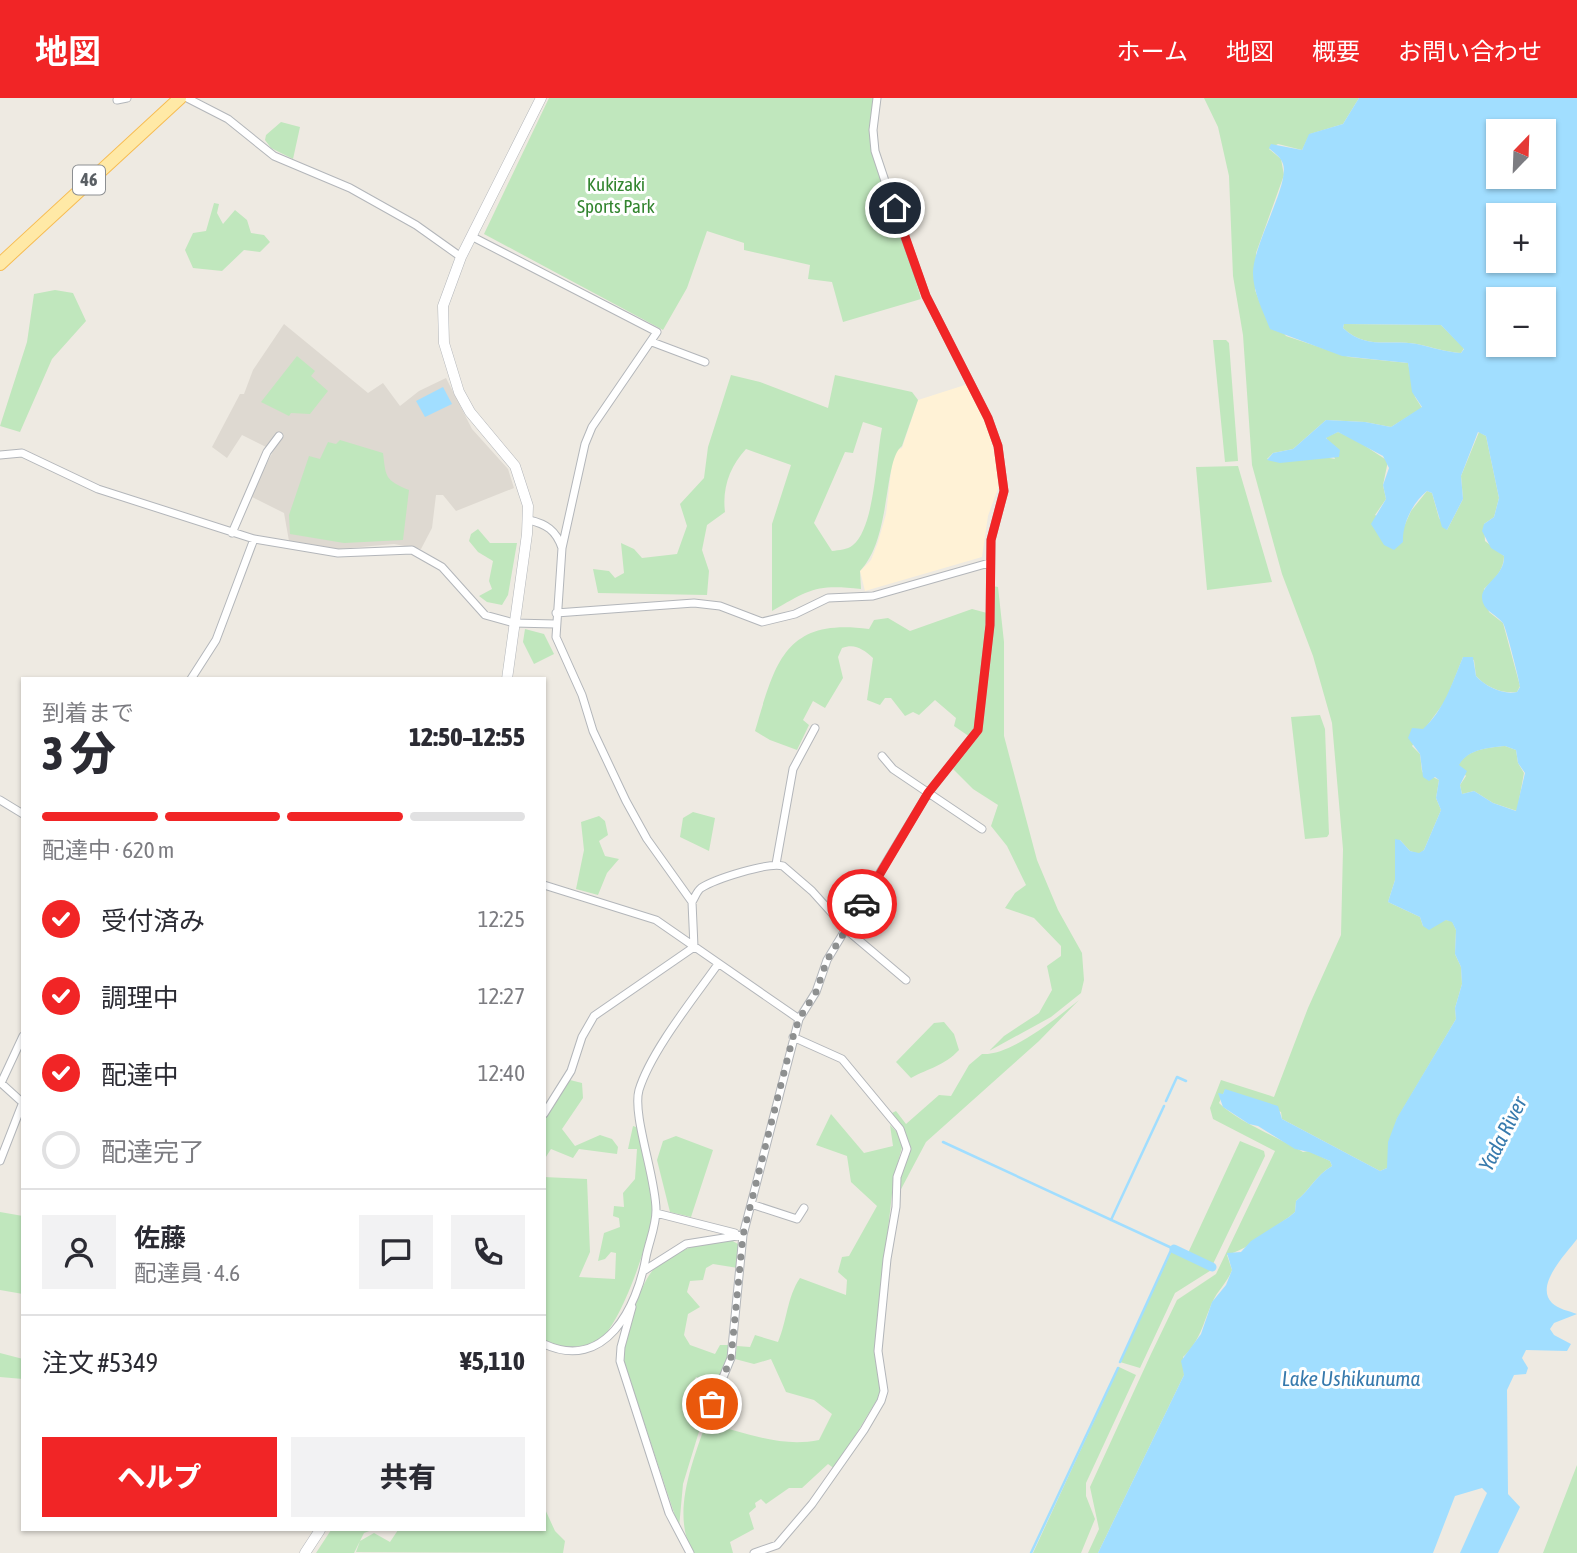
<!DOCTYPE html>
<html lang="ja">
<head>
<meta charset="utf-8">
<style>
	:root { --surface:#fff; --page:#f2f2f3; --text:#2b2b33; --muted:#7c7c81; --line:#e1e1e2; --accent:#f12526 }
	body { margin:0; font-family:"Asap Condensed","Noto Sans JP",sans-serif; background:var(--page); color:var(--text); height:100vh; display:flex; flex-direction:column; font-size:26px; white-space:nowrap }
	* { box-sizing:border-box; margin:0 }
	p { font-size:23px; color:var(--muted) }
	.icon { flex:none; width:38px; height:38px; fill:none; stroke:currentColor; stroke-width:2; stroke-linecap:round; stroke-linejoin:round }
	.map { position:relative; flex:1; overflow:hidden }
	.sheet { position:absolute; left:21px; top:579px; width:525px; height:854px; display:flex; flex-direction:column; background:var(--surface); border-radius:0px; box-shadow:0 2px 5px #0004 }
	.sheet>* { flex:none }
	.needle { width:46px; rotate:23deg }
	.tools { position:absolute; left:1486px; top:21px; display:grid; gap:14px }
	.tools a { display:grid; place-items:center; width:70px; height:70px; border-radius:0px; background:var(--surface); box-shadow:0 2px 5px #0004; font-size:35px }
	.pin { position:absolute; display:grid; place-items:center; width:60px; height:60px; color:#fff; margin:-30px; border:4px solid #fff; border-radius:50%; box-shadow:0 2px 7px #0007 }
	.courier { position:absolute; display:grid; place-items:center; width:70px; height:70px; margin:-35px; border:5px solid #f12526; border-radius:50%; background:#fff; color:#222; box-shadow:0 2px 9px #0007 }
	.headline em { font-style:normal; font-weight:800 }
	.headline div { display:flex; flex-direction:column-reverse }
	.headline { display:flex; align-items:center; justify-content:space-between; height:119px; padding:0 21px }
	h1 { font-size:46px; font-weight:800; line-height:52px }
	.bar { display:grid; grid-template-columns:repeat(4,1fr); gap:10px 7px; align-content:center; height:84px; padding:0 21px }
	.bar i { height:9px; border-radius:5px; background:var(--line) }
	.bar .current { background:var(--accent) }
	.bar p { grid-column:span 4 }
	.line { display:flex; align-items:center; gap:18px; padding:0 21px; border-top:2px solid var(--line) }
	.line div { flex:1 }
	.round { display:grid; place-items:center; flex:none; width:74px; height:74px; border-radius:0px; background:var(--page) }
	ol { padding:0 21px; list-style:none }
	li { display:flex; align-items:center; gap:21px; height:77px }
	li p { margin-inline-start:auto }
	li .icon { padding:7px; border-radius:50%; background:var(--accent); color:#fff; stroke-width:4 }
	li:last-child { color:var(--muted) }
	li i { width:38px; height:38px; border:4px solid var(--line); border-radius:50% }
	.action { display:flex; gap:14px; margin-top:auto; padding:14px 21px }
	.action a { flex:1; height:80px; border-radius:0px; background:var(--accent); color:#fff; font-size:28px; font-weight:800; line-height:80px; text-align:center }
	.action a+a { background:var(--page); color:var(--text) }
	header { display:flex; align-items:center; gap:42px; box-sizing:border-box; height:98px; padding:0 35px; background:var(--accent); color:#fff }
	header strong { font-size:33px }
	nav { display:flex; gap:38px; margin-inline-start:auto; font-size:24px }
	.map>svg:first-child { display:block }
	.commercial { fill:#fff2d6 }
	.education { fill:#ded9d1 }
	.green { fill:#c0e7bd; fill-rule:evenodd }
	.water { fill:#a1deff; fill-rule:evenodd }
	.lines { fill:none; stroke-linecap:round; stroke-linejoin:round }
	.stream { stroke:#a1deff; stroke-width:2.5 }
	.canal { stroke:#a1deff; stroke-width:9 }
	.minor-casing { stroke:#b3b6ba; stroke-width:9 }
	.tertiary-casing { stroke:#b3b6ba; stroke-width:11 }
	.primary-casing { stroke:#f7bc52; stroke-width:14 }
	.minor { stroke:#fff; stroke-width:7 }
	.tertiary { stroke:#fff; stroke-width:10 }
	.primary { stroke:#ffe9a6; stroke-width:12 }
	.done { stroke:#8e9090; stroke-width:7; stroke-dasharray:0 12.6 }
	.route { stroke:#f12526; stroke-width:9 }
	.labels { text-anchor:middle; stroke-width:6; stroke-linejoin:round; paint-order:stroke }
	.shield { fill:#fff; stroke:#8c8f92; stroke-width:2 }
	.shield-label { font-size:18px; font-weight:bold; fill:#5a5f64 }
	.park-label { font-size:19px; fill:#338530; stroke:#fff }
	.water-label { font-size:21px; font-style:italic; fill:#377aad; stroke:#fff }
</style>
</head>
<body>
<header>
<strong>地図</strong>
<nav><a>ホーム</a><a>地図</a><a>概要</a><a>お問い合わせ</a></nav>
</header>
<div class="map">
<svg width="1577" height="1455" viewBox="0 0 1577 1455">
	<rect width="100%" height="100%" fill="#eeeae2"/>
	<path class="commercial" d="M968 286 991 338 1000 385 988 418 982 459 865 493 860 473 871 462 878 444 886 416 892 365 897 352 902 350 918 302Z"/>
	<path class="education" d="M284 226 368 295 383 285 400 308 419 293 446 280 472 331 508 371 514 390 456 413 443 397H436L432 430 421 451 394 446 338 451 289 443 284 415 250 398 282 336 277 335 268 350 242 337 227 360 212 349 240 296H244L253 272Z"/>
	<path class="green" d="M549 0H874L871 27 921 201 843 224 832 184 808 181 810 167 744 152V145L707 133 687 190 663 232 484 136Z
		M1204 0H1359L1343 26 1310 36 1302 52 1278 46 1269 51 1281 61 1284 77 1256 155 1255 192 1260 205 1286 238 1349 259 1408 265 1415 299 1422 310 1391 329 1365 324 1326 322 1293 351 1273 355 1267 361C1290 367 1312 355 1335 361L1326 339 1338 334 1356 342 1388 363 1383 387 1386 401 1375 417 1402 433 1411 413 1427 393 1432 395 1439 420 1447 432 1463 401 1461 378 1479 334 1486 338 1499 400 1494 419 1484 426 1485 443 1504 458C1504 472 1494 482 1484 491L1489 514 1503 525 1520 588 1517 594C1502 596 1486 589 1476 578L1474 562 1463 559 1446 602 1412 648 1420 656 1422 674 1439 682 1436 700 1441 712 1424 752 1419 756 1410 753 1400 742 1395 782 1388 804 1420 819 1423 828 1446 822 1452 823 1456 832 1455 856 1461 869 1462 886 1455 910 1456 921 1397 1021 1388 1052 1390 1063 1387 1070 1380 1073 1282 1021 1281 1014 1225 992 1219 1005C1238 1024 1278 1039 1303 1054L1309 1053 1330 1063 1332 1068C1316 1077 1310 1092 1296 1103L1295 1114 1289 1119C1269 1132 1249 1151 1227 1157L1232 1172C1227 1185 1217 1193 1212 1205 1203 1225 1200 1244 1183 1259L1184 1277 1098 1455H1088L1099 1431 1090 1389 1151 1256 1177 1202 1216 1176 1275 1053 1213 1021 1210 1010 1221 982 1274 999 1308 910 1341 837 1343 751 1332 625 1313 558 1282 476 1252 367 1243 237 1233 178 1229 78 1218 29Z
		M281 24 300 29 293 61 271 50 265 42 266 37Z
		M214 105 219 106 217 115 223 126 235 112 247 122 251 135 264 137 270 144 260 154 244 152 222 173 193 170 185 152 193 135 206 133Z
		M55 192 73 195 86 223 52 261 20 334 0 328 27 244 34 196Z
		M1344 226 1441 227 1464 250 1461 255C1445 254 1432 249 1417 246 1388 241 1367 252 1343 230Z
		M1213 242H1226L1229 245 1238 363 1225 364Z
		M297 258 315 273 311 278 328 293 310 316 291 315 289 318 261 304Z
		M731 277 760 284 828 310 835 277 912 294 918 302 902 348C883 362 892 440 860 473L861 491C817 486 810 491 772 513V426L791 367 746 351C730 368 722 390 725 414L707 427 702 452 709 473 707 497 598 495 593 471 609 473 615 480 624 475 621 445 634 451 642 460 677 456 687 428 680 406 704 380 708 349ZM863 324 882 330C876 359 875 429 853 447 847 452 839 452 832 453L814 425 845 354 853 355Z
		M340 342 383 355C386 378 384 382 409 392L403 442 344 445 290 436 289 417 309 358 320 361 328 344 336 346Z
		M1238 368 1272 484 1207 492 1196 369Z
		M478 431 490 445H517L508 497 502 507 487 504 479 498 492 491 489 483 493 463 478 454 469 443 471 436Z
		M993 488 998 489 1004 544V638L1037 762 1058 812 1082 855 1084 882 1081 895 1051 919 989 953 1004 938 1039 915 1052 892 1047 868 1061 858V848L1034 820 1005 810 1015 795 1026 787 1007 748 991 728 998 707 973 691 953 671 982 634 990 568Z
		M972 511 987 515 976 626 970 639 954 628 956 620 935 602 919 617 913 614 905 618 891 600H885L880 607 867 602 873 560C863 551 855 545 842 550L838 559 843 580 825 610 813 603 803 622 809 627 797 652 770 642 755 633C775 566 784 519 869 531L874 522 888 520 910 533Z
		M525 531 544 536 554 556 534 566 523 544Z
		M1320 617 1325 631 1329 736 1327 739 1305 741 1291 619Z
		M1505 648 1516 652 1518 665 1524 675 1517 713 1493 705 1474 693 1462 696 1460 687 1466 678 1458 667C1468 651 1487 650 1505 648Z
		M693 714 715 720 709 753 680 739 683 720Z
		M599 718 605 723 608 737 599 743 605 758 619 761 607 775 598 797 576 791 584 752 581 724Z
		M1079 902 1039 943 926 1044 899 1095C899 1053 924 1056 890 1016L896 1013 906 1026 939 997 951 998 969 967 982 956C1010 958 1057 920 1079 902Z
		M944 924 954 936 959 952C944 968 929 970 911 980L896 964 934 925Z
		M570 982 582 985 583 1000 562 1031 575 1048 600 1037 612 1041 618 1049 617 1056 579 1051 573 1060 551 1051 544 1062V1021Z
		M831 1016 864 1055 893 1048 890 1027 901 1038 903 1046 894 1078 877 1230 876 1256 881 1295 835 1371 828 1366 802 1390H789L766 1406 761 1401 755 1405 756 1409 749 1415 754 1431 730 1444 733 1455H693C671 1417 692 1365 706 1325 744 1334 780 1350 819 1342L832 1316 814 1302 786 1294 771 1261 754 1266 735 1261 737 1248 750 1249 755 1237 778 1244C787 1223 787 1199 800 1180L846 1197 847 1182 838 1174 842 1159 849 1158 877 1108 851 1084 847 1058 816 1047Z
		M633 1028 639 1030C646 1058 653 1087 652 1116 651 1140 620 1227 601 1240 584 1251 562 1252 544 1242V1079L587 1081 590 1154 579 1179 615 1181 616 1155 611 1154 605 1161 598 1163 604 1135 620 1129 619 1120 613 1118 614 1108 624 1109 623 1095 635 1081 637 1051H628Z
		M676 1038 713 1052 691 1119 670 1114 657 1062 663 1043Z
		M1240 1043 1264 1053 1265 1058 1213 1166 1188 1155Z
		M0 1114 23 1118V1196L0 1192Z
		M727 1140 738 1146V1170L713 1166 706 1170 703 1182 690 1183 687 1194 700 1209 688 1216 684 1237 690 1247 715 1256 720 1247H728V1260L717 1287 696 1279 689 1295 686 1321 701 1327 683 1386 679 1430 624 1264C622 1247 628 1232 633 1216 651 1155 669 1155 727 1140Z
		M1172 1152 1213 1171 1175 1195 1140 1270 1120 1264Z
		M0 1255 23 1261V1281L0 1279Z
		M1119 1269 1136 1277 1086 1385V1398L1095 1421 1081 1455H1033Z
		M1577 1367V1455H1543Z
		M544 1409 555 1433 565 1443 563 1455 356 1454 360 1443 374 1435 390 1444 398 1432H544Z
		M331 1432H372L364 1435 354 1455H316Z"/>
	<path class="water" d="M1359 0H1577V1141C1567 1155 1534 1187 1552 1205 1558 1211 1569 1213 1577 1216L1554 1225 1550 1231 1554 1237 1571 1246 1567 1253 1526 1252 1522 1260 1528 1270 1526 1276 1514 1277 1507 1292 1508 1396 1520 1409 1498 1455H1460L1487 1395 1482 1390 1455 1398 1433 1455H1098L1184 1277 1181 1263 1201 1236 1212 1204 1226 1187 1232 1172 1227 1155 1241 1154 1251 1143 1289 1119 1295 1114 1296 1103C1310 1092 1316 1077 1332 1068L1330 1063 1309 1054 1295 1051 1258 1028 1249 1026 1223 1009 1218 995 1223 996 1225 991 1278 1008 1282 1021 1380 1073 1387 1070 1388 1044 1397 1020 1456 921 1455 910 1462 886 1461 869 1455 856 1456 832 1452 824 1446 822 1429 832 1423 828 1420 819 1388 804 1395 782V741L1400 742 1410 753 1419 755 1424 752 1441 712 1436 700 1439 682 1435 679 1429 683 1423 679 1420 656 1408 640 1412 630 1423 631C1444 612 1452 585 1463 559H1473L1476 578C1486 589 1503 597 1517 594L1520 589C1519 581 1506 530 1503 525 1496 516 1483 513 1482 500 1481 486 1505 478 1504 458L1491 450 1482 433 1484 426 1494 419 1499 400 1486 338 1478 334 1461 378 1463 401 1447 432 1442 429 1432 395 1427 393C1413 404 1402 426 1403 444L1394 452 1384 447 1371 426 1386 401 1383 387 1389 370 1383 358 1338 334 1326 340 1340 352 1339 359 1280 365 1267 362 1273 355 1293 351 1326 322 1365 324 1391 329 1422 309 1412 294 1408 265 1342 258 1270 231C1263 213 1253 194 1253 175 1253 146 1290 86 1283 66 1281 59 1274 55 1269 50L1271 46 1302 52 1309 36 1343 26ZM1544 33V79H1498V33ZM1544 117V163H1498V117ZM1498 201H1544V247H1498ZM1344 226 1441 227 1464 251 1461 255C1445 254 1431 249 1417 246 1388 241 1367 252 1343 230ZM1505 648 1516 652 1518 665 1525 675 1516 713 1493 705 1474 693 1462 696 1460 687 1467 673 1459 667C1468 651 1488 650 1505 648Z
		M443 289 452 306 425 319 416 303Z"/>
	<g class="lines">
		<path class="stream" d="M1166 1003 1177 979 1186 983
			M943 1044 1174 1151
			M1111 1122 1164 1008
			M1120 1264 1172 1150
			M1031 1455 1118 1270"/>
		<path class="canal" d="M1174 1151 1212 1169"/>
		<defs>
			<path id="minor" d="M187 0 228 21 274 58 350 90 416 127 461 159
				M117 2 127 0
				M471 138 657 234 592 329 585 346 562 450
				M652 244 705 264
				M0 357 22 355 98 391 254 441 338 455 412 452 442 469 485 517 514 525 555 526
				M529 422C546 426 556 432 562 450L556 539 582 597 593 633 626 703 647 741 692 804 694 849 594 918 582 939 571 973 544 1016
				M232 435 267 354 279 338
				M556 515 694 505 720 508 762 524 795 516 828 500 873 498 989 465
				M191 581 216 542 254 441
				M882 658 893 671 982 731
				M0 702 23 716
				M776 766 793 671 815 630
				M544 787 656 822 799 921
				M692 804C695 799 697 793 701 790 715 781 768 764 783 768L812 793 848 833 906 882
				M23 938 1 985 23 1005
				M0 1063 23 1004
				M751 1106 797 1121 804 1110
				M656 1115 735 1135
				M645 1172 686 1146 743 1137
				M632 1209 621 1249 620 1263 669 1415 690 1455
				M544 1246C605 1274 637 1210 646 1159 649 1143 656 1129 656 1112 656 1080 632 1017 639 992 651 953 694 900 718 866
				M712 1306 731 1260 743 1137 799 921 816 894 827 862 928 695 978 632 990 527 991 442 1004 393 998 348 988 320 926 198 887 89 875 53 873 32 877 0
				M754 1455 777 1447 812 1406 864 1332 881 1303 884 1293 878 1253 887 1161 896 1109 897 1079 907 1051 900 1031 842 961 793 939"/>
			<path id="tertiary" d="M507 581 527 436 528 408 515 368 470 314 459 294 444 245 443 208 461 159 541 0
				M305 1455 320 1432"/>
			<path id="primary" d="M0 166 180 0"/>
		</defs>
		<use href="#minor" class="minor-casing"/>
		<use href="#tertiary" class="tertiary-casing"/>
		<use href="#primary" class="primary-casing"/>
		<use href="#minor" class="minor"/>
		<use href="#tertiary" class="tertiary"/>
		<use href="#primary" class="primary"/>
	</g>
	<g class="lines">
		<path class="done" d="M712 1306 731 1260 743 1137 793 939 799 921 816 894 827 862 862 806"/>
		<path class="route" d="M862 806 928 695 978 632 990 527 991 442 1004 393 998 348 988 320 926 198 895 110"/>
	</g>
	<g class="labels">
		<rect class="shield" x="73" y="67.5" width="32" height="29" rx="5"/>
		<g class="shield-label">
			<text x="89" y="88">46</text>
		</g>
		<g class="park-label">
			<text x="616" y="93">Kukizaki<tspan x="616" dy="22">Sports Park</tspan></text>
		</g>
		<g class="water-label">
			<text transform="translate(1503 1036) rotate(-63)" y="7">Yada River</text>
			<text x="1351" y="1288">Lake Ushikunuma</text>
		</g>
	</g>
</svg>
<div class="tools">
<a><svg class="needle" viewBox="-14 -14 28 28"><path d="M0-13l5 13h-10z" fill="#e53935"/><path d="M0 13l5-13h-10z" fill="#7c7c81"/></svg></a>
<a>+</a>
<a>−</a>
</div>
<div class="pin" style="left:712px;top:1306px;background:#ea580c"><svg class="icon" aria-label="bag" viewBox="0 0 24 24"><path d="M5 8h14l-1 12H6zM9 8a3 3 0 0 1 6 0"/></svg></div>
<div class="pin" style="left:895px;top:110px;background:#1f2937"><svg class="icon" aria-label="home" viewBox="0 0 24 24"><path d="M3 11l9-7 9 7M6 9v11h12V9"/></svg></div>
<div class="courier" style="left:862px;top:806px"><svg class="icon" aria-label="car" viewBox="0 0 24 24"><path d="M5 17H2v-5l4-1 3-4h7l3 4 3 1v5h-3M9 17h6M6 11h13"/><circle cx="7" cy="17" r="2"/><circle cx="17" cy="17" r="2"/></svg></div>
<section class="sheet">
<div class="headline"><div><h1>3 分</h1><p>到着まで</p></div><em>12:50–12:55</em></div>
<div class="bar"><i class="current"></i><i class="current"></i><i class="current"></i><i></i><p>配達中 · 620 m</p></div>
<ol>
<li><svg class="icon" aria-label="check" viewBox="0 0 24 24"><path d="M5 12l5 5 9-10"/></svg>受付済み<p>12:25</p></li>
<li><svg class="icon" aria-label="check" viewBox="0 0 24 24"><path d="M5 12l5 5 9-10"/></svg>調理中<p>12:27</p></li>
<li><svg class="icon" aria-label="check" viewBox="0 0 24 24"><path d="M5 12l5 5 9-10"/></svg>配達中<p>12:40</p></li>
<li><i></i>配達完了</li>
</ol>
<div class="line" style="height:126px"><a class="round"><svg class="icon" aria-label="person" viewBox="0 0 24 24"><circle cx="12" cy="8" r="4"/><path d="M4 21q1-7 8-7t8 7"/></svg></a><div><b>佐藤</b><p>配達員 · 4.6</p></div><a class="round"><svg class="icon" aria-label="chat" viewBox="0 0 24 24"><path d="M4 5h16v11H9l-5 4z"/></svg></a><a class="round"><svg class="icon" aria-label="phone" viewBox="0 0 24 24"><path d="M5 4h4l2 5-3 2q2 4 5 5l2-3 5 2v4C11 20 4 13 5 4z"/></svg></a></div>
<div class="line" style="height:91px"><div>注文 #5349</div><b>¥5,110</b></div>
<div class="action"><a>ヘルプ</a><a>共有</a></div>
</section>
</div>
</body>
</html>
